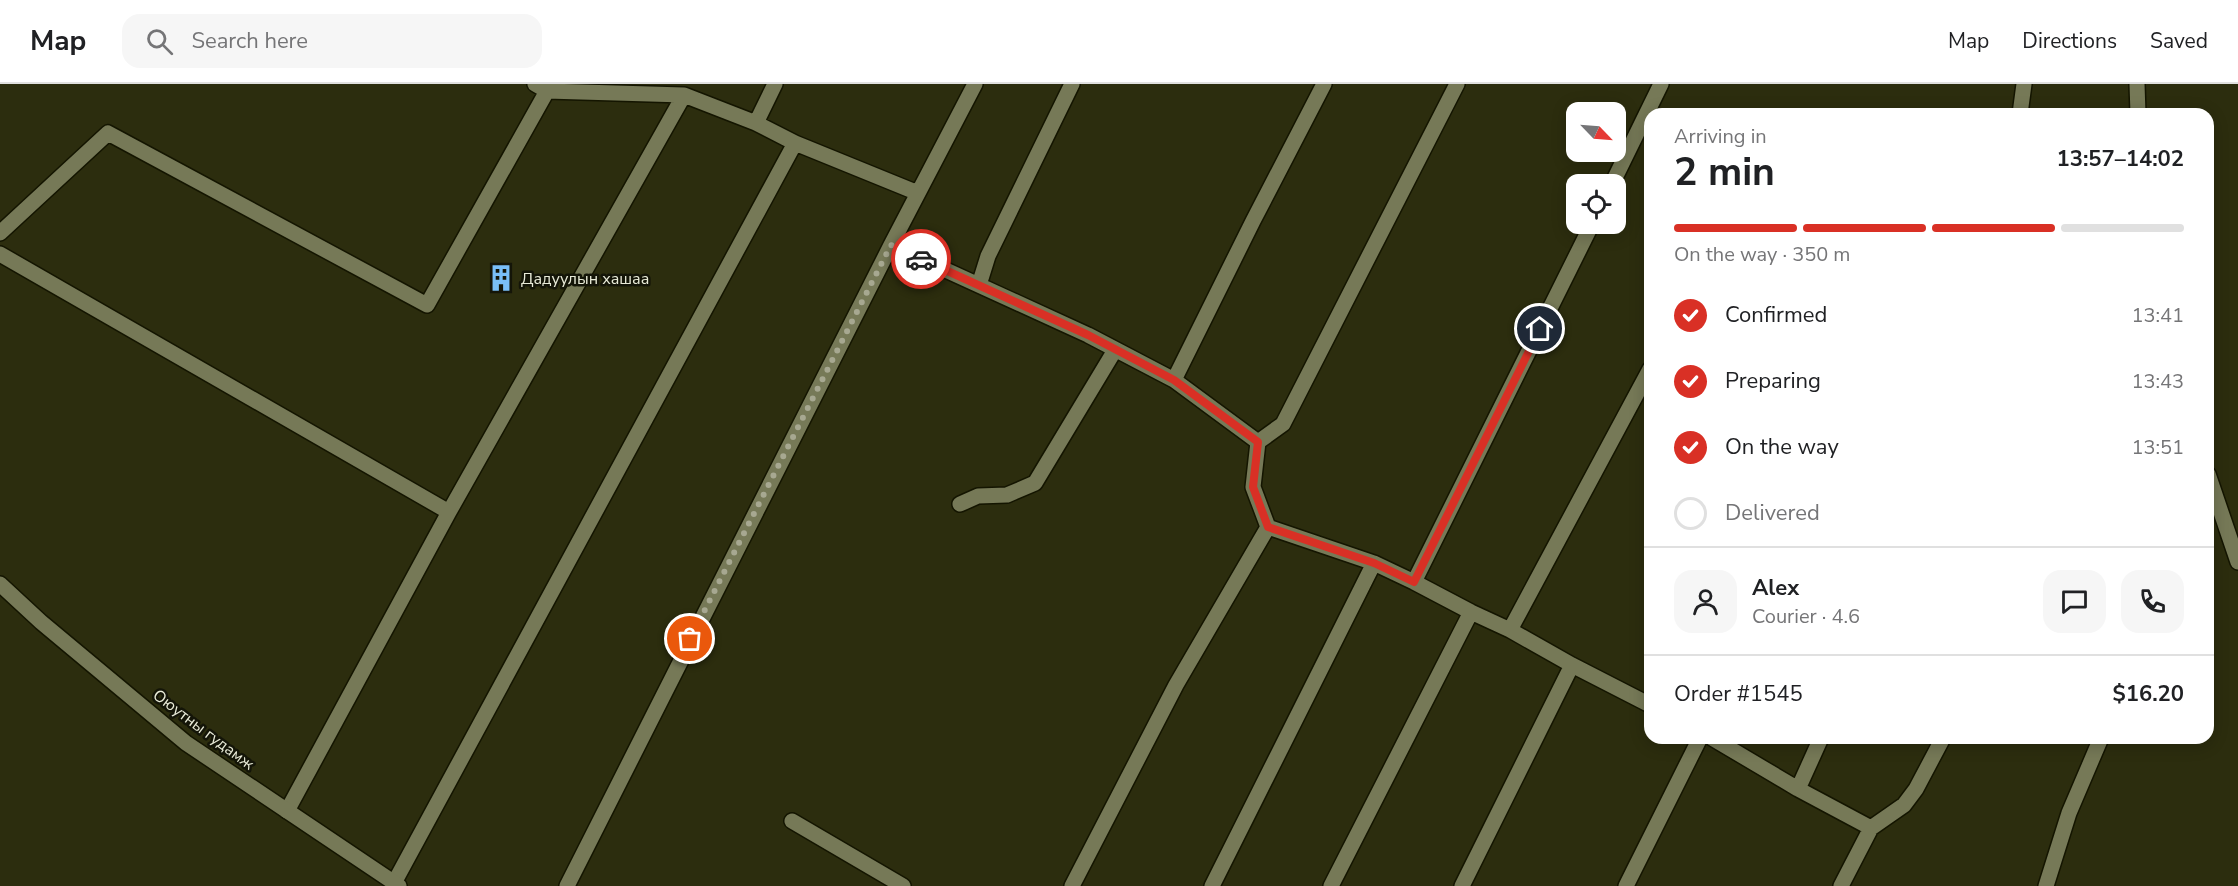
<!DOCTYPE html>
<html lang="en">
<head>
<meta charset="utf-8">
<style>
	:root { --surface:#fff; --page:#f6f6f6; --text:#202124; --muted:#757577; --line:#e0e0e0; --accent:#d93025 }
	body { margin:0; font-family:"Nunito Sans",sans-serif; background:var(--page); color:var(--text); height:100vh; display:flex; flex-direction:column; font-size:22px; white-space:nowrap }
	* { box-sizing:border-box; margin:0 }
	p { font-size:20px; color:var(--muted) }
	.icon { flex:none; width:33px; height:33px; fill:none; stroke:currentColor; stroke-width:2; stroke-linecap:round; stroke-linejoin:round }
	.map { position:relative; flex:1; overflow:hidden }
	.panel { position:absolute; left:1644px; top:24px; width:570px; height:636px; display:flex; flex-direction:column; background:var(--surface); border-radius:18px; box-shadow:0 3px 15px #0003 }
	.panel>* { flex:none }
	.needle { width:39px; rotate:115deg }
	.controls { position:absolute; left:1566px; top:18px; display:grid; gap:12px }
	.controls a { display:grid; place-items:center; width:60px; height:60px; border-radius:12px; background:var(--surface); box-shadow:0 3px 15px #0003; font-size:30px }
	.pin { position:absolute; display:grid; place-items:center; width:51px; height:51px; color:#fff; margin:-26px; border:3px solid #fff; border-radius:50%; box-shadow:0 2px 6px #0007 }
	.courier { position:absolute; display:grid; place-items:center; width:60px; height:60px; margin:-30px; border:4px solid #d93025; border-radius:50%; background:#fff; color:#222; box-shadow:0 2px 8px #0007 }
	.headline em { font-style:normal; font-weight:700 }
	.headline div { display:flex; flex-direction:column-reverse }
	.headline { display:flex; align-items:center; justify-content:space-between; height:102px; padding:0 30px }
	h1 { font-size:39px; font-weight:700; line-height:45px }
	.bar { display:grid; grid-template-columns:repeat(4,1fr); gap:9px 6px; align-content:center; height:72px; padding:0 30px }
	.bar i { height:8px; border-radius:4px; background:var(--line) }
	.bar .on { background:var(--accent) }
	.bar p { grid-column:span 4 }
	.line { display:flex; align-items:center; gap:15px; padding:0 30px; border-top:2px solid var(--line) }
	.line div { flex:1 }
	.round { display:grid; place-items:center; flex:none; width:63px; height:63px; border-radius:18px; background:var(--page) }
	ol { padding:0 30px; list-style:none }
	li { display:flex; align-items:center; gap:18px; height:66px }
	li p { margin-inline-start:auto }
	li .icon { padding:6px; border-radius:50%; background:var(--accent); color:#fff; stroke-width:4 }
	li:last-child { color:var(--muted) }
	li i { width:33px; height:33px; border:3px solid var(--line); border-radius:50% }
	header { display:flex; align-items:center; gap:36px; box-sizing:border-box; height:84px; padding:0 30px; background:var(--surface); border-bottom:2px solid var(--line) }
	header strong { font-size:28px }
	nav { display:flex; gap:33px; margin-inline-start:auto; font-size:21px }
	.search { width:420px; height:54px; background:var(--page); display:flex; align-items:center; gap:15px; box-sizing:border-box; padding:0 21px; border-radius:18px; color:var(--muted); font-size:22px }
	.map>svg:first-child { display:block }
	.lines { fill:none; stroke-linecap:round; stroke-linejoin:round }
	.street-casing { stroke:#141500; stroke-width:18 }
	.secondary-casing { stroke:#141500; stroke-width:18 }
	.street { stroke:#767957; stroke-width:15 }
	.secondary { stroke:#767957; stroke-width:15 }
	.done { stroke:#a7a891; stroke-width:6; stroke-dasharray:0 10.8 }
	.route { stroke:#d93025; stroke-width:8 }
	.labels { text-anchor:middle; stroke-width:5; stroke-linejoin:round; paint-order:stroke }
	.poi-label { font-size:16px; fill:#e9ebd8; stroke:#141508; text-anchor:start }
	.street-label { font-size:16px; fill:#e9ebd8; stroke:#141508 }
</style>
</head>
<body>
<header>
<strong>Map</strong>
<div class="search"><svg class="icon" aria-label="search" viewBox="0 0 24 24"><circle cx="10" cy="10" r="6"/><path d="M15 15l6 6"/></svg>Search here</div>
<nav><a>Map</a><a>Directions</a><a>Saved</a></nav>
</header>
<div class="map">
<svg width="2238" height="802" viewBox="0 0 2238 802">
	<rect width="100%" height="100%" fill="#2c2d0e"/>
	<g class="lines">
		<defs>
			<path id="street" d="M2137 0 2138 30
				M684 11 756 39 795 59 918 109
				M2020 30 2024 0
				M756 39 775 0
				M1612 100 1661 0
				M0 149 108 49 427 221 547 7
				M891 161 975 0
				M0 170 449 428
				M979 201 988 172 1072 0
				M1174 296 1253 137 1324 0
				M2208 390 2238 478
				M960 420 978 412 1007 411 1035 399 1115 266
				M1268 443 1253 403 1258 358 1283 340 1457 0
				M1268 443 1374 479 1414 498 1471 528 1510 546 1572 581 1650 621
				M1414 498 1592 140
				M1510 546 1650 285
				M1712 654 1798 705 1871 744
				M1798 705 1821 654
				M287 727 449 428 684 11 547 7 535 0
				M792 737 903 802
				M394 799 795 59
				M567 802 891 161 1088 251 1174 296 1258 358
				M1072 802 1176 601 1268 443
				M1212 802 1374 479
				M1331 802 1471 528
				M1462 802 1572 581
				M1626 802 1700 654
				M1841 802 1871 744 1904 721 1916 705 1943 654
				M2046 802 2069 729 2101 654"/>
			<path id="secondary" d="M0 500 41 538 186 659 399 802"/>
		</defs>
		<use href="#street" class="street-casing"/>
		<use href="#secondary" class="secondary-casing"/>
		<use href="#street" class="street"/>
		<use href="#secondary" class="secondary"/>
	</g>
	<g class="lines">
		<path class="done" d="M690 555 891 161 921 175"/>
		<path class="route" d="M921 175 1088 251 1174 296 1258 358 1253 403 1268 443 1374 479 1414 498 1540 245"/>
	</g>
	<defs>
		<symbol id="building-bare" viewBox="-9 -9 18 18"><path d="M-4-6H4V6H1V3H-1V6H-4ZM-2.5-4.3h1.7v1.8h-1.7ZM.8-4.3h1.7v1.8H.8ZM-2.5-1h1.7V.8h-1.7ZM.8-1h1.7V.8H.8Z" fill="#79bff8" stroke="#141508" stroke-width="2.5" paint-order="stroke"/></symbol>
	</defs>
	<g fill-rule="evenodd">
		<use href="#building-bare" x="482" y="175" width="38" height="38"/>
	</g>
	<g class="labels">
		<g class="poi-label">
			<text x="521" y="200">Дадуулын хашаа</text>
		</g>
		<g class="street-label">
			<text transform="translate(204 645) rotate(37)" y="6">Оюутны гудамж</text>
		</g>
	</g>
</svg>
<div class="controls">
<a><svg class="needle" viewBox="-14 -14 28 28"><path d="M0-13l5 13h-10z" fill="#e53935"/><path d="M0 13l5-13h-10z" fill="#757577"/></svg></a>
<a><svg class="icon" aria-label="locate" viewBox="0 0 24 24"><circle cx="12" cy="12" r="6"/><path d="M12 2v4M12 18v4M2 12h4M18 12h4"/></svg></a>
</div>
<div class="pin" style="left:690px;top:555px;background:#ea580c"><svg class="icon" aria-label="bag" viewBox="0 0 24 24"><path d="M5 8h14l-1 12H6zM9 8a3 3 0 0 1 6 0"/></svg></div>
<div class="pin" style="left:1540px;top:245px;background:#1f2937"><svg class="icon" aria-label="home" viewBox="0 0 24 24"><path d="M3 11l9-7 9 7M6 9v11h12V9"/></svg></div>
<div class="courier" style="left:921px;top:175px"><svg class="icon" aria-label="car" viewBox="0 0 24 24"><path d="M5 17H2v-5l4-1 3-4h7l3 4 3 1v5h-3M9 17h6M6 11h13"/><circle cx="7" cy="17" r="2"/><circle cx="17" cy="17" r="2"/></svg></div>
<section class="panel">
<div class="headline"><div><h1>2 min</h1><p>Arriving in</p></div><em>13:57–14:02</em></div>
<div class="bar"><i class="on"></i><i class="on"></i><i class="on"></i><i></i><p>On the way · 350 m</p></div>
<ol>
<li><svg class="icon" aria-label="check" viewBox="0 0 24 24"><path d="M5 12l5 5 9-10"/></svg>Confirmed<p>13:41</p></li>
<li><svg class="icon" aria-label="check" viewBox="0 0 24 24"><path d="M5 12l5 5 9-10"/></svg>Preparing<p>13:43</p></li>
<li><svg class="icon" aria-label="check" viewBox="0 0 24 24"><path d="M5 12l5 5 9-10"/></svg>On the way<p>13:51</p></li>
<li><i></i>Delivered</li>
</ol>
<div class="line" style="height:108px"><a class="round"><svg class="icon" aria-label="person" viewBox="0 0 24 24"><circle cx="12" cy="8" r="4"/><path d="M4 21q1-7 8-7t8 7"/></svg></a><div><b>Alex</b><p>Courier · 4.6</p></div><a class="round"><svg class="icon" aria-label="chat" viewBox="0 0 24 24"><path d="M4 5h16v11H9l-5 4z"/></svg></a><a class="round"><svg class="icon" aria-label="phone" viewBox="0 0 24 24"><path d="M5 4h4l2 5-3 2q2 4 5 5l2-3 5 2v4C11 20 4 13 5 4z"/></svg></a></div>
<div class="line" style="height:78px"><div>Order #1545</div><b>$16.20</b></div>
</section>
</div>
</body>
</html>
